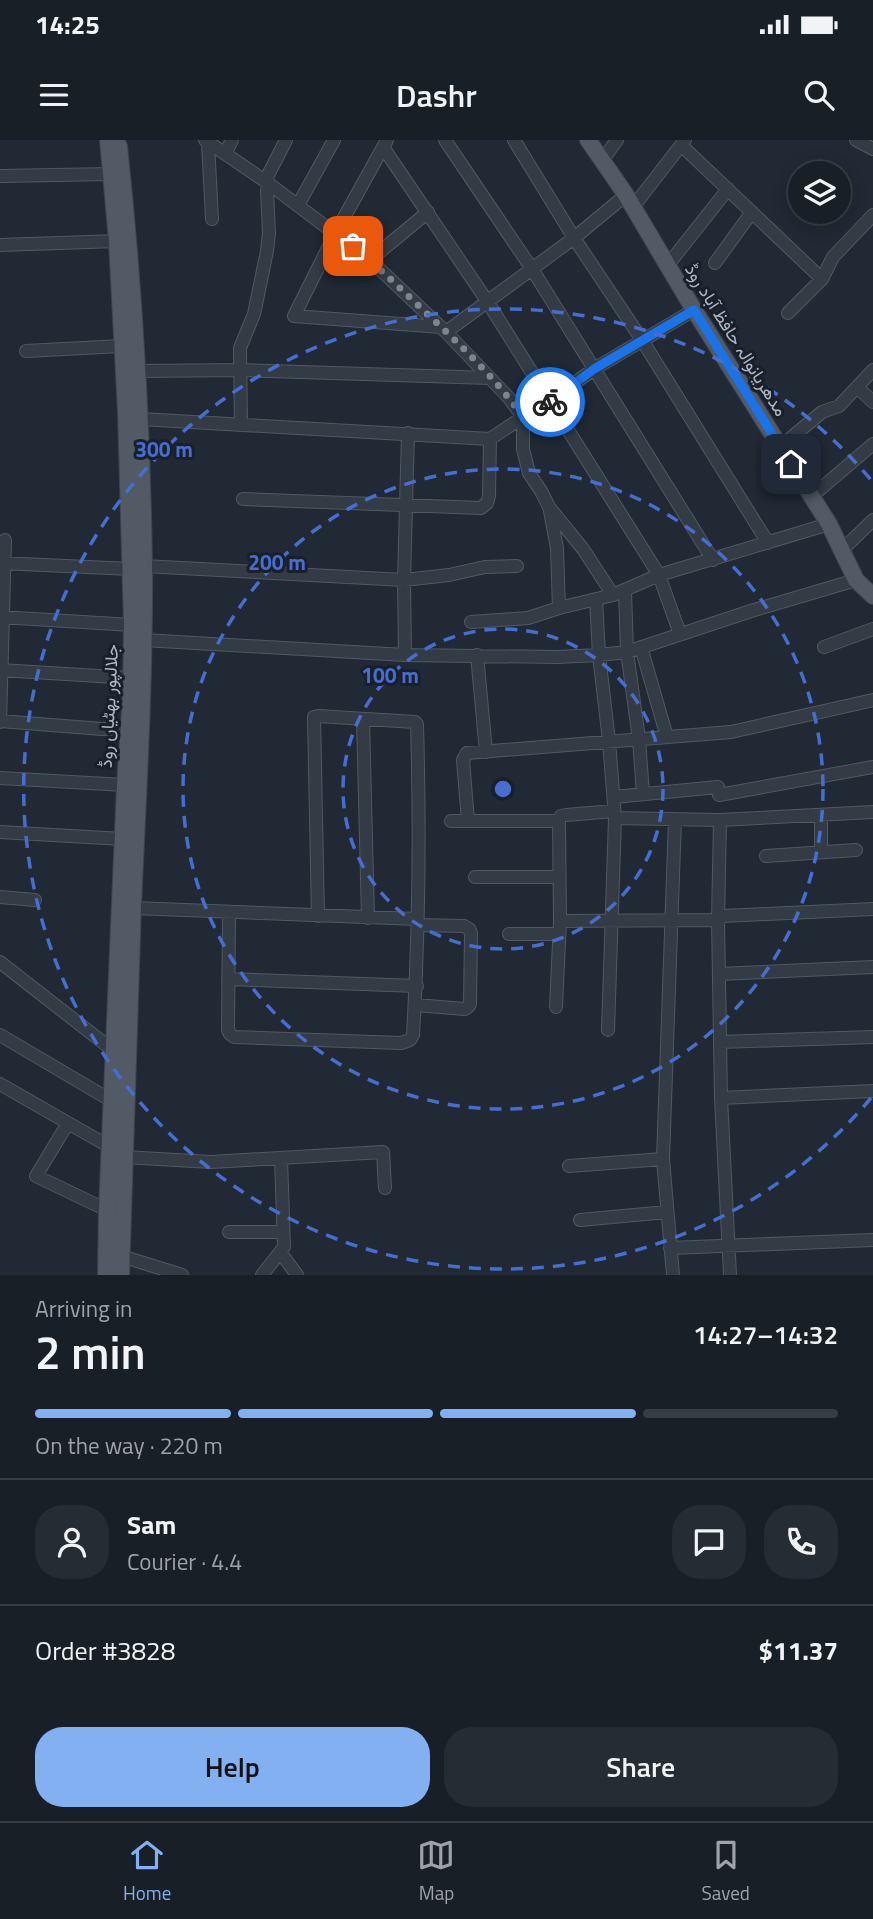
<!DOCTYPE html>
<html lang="en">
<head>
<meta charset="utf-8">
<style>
	:root { --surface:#181f27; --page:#252c33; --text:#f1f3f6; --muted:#9fa2a7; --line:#363d44; --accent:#83b0f1 }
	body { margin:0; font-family:"Titillium Web",Vazirmatn,sans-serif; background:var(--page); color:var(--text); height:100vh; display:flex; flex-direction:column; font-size:26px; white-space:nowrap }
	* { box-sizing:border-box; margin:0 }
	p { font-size:23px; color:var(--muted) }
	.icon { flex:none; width:38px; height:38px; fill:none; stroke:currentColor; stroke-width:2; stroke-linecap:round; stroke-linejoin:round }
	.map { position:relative; height:1135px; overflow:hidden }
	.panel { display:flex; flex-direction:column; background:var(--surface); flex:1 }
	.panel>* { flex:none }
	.tools { position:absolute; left:788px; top:21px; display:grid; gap:14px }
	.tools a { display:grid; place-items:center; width:63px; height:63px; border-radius:50%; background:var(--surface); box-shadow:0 4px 18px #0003,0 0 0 2px var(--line); font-size:35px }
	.pin { position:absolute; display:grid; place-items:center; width:60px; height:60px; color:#fff; margin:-30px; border-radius:14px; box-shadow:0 4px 10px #0006 }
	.courier { position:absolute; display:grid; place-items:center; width:70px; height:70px; margin:-35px; border:5px solid #1a73e8; border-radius:50%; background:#fff; color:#222; box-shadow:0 2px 9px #0007 }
	.overview em { font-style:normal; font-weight:600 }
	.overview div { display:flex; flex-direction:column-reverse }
	.overview { display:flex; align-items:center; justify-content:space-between; height:119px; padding:0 35px }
	h1 { font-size:46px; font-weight:600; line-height:52px }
	.bar { display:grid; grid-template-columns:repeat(4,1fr); gap:10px 7px; align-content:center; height:84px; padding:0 35px }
	.bar i { height:9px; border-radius:5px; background:var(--line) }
	.bar .active { background:var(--accent) }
	.bar p { grid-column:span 4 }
	.line { display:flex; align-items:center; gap:18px; padding:0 35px; border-top:2px solid var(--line) }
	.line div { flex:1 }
	.round { display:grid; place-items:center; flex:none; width:74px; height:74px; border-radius:28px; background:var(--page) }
	.button { display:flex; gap:14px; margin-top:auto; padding:14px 35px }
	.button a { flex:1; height:80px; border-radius:28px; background:var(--accent); color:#111; font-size:28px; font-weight:600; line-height:80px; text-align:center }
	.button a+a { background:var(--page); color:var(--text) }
	.status { display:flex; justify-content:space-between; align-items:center; height:49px; padding:0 35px; background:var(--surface); direction:ltr }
	.status svg { height:19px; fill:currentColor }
	header { display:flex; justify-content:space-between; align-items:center; height:91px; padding:0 35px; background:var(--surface); font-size:32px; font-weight:600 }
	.dock { display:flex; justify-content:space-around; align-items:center; height:98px; border-top:2px solid var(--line); background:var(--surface); font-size:19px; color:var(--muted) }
	.dock a { display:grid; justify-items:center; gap:4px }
	.dock .active { color:var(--accent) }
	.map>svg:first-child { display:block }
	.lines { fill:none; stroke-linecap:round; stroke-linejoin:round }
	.minor-casing { stroke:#515963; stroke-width:14 }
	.major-casing { stroke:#3d444f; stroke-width:18 }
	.minor { stroke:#333b45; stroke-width:12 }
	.major { stroke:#515a65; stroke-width:16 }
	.done { stroke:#7c8590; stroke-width:7; stroke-dasharray:0 12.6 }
	.route { stroke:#1a73e8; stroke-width:9 }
	.ring { fill:none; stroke:#486dd1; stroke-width:3.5; stroke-dasharray:12 9 }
	.labels { text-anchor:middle; stroke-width:6; stroke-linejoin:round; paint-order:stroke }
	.street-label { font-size:18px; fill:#adb6c2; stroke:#19202a }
	.centre { fill:#486dd1; stroke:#19202a; stroke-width:3.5 }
	.ring-label { font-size:21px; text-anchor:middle; font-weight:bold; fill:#486dd1; stroke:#19202a; stroke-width:6; stroke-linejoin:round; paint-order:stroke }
</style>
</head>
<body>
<div class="status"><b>14:25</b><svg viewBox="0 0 49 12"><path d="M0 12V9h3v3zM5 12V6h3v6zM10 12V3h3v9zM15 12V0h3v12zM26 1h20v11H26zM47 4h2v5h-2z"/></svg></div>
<header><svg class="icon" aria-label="menu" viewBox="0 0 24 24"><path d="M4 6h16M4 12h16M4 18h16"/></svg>Dashr<svg class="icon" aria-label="search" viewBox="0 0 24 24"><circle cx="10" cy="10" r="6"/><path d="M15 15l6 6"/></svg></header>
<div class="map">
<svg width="873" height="1135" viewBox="0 0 873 1135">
	<rect width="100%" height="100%" fill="#202934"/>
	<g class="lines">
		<defs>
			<path id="minor" d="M205 0 268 43 370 120 446 192 509 258 523 277V309L529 333 541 351 549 367 583 409 613 455
				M387 0 336 92 294 176 441 187
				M445 0 532 129 713 420
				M514 0 574 98 642 200 768 403
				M856 0 873 9
				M208 2 212 79
				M681 5 822 139
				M383 7 487 161 659 435 680 494
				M225 14 232 0
				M602 21 617 0
				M0 36 111 34
				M265 41 286 0
				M298 65 334 0
				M633 67 685 0
				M0 105 117 101
				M370 120 428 72
				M715 123 752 72
				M667 126 728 49
				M788 173 822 139 833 117 873 75
				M446 192 574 98 626 55
				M26 211 122 206
				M137 231 241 230 490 238
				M857 247 873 262
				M140 279 490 299 523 277 550 261 594 229 694 170
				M241 285 240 208 254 174 267 111 269 93 267 51 268 43
				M780 307 822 272 839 266 873 230
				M811 357 873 304
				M243 359 481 368 487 363 489 356 490 299
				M550 371 557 408 559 468
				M842 410 873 380
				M0 423 131 429
				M144 426 404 440 449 435 485 427 517 426
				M625 451 627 512 639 599 643 654
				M596 459 599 515 609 601 615 678 608 890
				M0 477 132 485
				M471 482 528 478 559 468 613 455 659 435 829 384
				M143 500 405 515 557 517 599 515 627 512 751 471 856 440
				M641 507 667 597
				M824 507 873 489
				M405 515 404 440 408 293
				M477 515 486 612
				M0 530 131 538
				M363 579 368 778
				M0 581 102 589 128 588
				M0 582 5 400
				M0 638 125 645
				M614 657 718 647 719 655 873 627
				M821 675V712
				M615 678 720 680 873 672
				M720 680 718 780 721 958 730 1135
				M451 681H559
				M468 681 463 620 467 613 731 592 873 560
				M0 692 123 699
				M766 716 856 710
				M475 737H559
				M0 757 35 760
				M133 768 418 779
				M229 772 228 890 230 894 234 897 401 903 410 900 413 895C419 791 420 688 417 584L415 582 318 576 314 577 318 776
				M560 781 718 780 723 776 873 769
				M509 794H559
				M0 822 114 911
				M719 834 873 827
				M228 839 417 846
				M415 865 465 869 468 867 470 864 471 793 469 789 464 786 418 785
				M556 867 560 781 559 681 561 676 566 675 614 671
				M0 895 112 961
				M720 902 873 897
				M0 944 110 1007
				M721 958 873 951
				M68 983 36 1036 107 1070
				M124 1017 211 1022 383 1012 385 1048
				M569 1026 663 1019
				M580 1080 667 1072
				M229 1092H283
				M670 1108 873 1100
				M280 1112 297 1135
				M121 1116 182 1135
				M262 1135 284 1107 281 1019
				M673 1135 663 1019 675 679"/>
			<path id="major" d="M588 0 626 55 694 170 829 384 856 440 873 456
				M119 6C134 145 142 285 144 425 145 539 138 652 133 766 128 889 124 1012 121 1135
				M106 1135 107 1070 125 645 131 553 132 485 126 272 117 101 108 0"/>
		</defs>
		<use href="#minor" class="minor-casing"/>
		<use href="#major" class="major-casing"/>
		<use href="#minor" class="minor"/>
		<use href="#major" class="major"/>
	</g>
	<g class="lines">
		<path class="done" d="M353 106C377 126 399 147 422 169 457 202 495 237 523 277L550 262"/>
		<path class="route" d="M550 262 594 229 694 170 791 324"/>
	</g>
	<g class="ring">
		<circle cx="503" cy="649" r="160"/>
		<circle cx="503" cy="649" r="320"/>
		<path d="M871 958A480 480 0 1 1 871 340"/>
	</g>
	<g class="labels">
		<g class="street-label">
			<text transform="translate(736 200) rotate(58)" y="6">مدھریانوالہ حافظ آباد روڈ</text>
			<text transform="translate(109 566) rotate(-87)" y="6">جلالپور بھٹیاں روڈ</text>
		</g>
	</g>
	<circle cx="503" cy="649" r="10" class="centre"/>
	<g class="ring-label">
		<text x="164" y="317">300 m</text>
		<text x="277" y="430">200 m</text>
		<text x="390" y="543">100 m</text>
	</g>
</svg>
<div class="tools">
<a><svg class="icon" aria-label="layers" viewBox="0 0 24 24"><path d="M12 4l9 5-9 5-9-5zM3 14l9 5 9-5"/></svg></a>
</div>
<div class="pin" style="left:353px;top:106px;background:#ea580c"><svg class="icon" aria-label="bag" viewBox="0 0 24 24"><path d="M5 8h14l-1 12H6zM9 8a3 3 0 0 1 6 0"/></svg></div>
<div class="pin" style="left:791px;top:324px;background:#1f2937"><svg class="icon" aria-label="home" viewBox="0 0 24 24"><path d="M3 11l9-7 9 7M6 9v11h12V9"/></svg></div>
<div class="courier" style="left:550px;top:262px"><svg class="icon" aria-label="bike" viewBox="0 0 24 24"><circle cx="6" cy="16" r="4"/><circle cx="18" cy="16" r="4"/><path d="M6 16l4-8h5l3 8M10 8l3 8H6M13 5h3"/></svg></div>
</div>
<section class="panel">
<div class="overview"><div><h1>2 min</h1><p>Arriving in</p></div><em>14:27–14:32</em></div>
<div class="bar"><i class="active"></i><i class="active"></i><i class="active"></i><i></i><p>On the way · 220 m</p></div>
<div class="line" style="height:126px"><a class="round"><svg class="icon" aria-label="person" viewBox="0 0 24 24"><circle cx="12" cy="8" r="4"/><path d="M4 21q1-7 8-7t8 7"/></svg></a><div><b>Sam</b><p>Courier · 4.4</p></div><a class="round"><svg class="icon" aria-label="chat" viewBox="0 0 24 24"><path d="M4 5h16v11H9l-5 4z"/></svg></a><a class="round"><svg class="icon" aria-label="phone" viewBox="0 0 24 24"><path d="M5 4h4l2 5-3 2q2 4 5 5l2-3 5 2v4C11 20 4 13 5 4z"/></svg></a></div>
<div class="line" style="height:91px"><div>Order #3828</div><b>$11.37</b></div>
<div class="button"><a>Help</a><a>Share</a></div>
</section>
<nav class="dock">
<a class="active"><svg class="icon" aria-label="home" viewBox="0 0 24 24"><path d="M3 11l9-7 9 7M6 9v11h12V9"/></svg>Home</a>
<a><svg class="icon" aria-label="map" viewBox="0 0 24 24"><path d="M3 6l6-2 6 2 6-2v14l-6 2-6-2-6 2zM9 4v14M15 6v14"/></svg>Map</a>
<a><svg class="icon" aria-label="saved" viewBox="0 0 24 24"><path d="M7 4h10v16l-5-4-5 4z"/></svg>Saved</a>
</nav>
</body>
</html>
